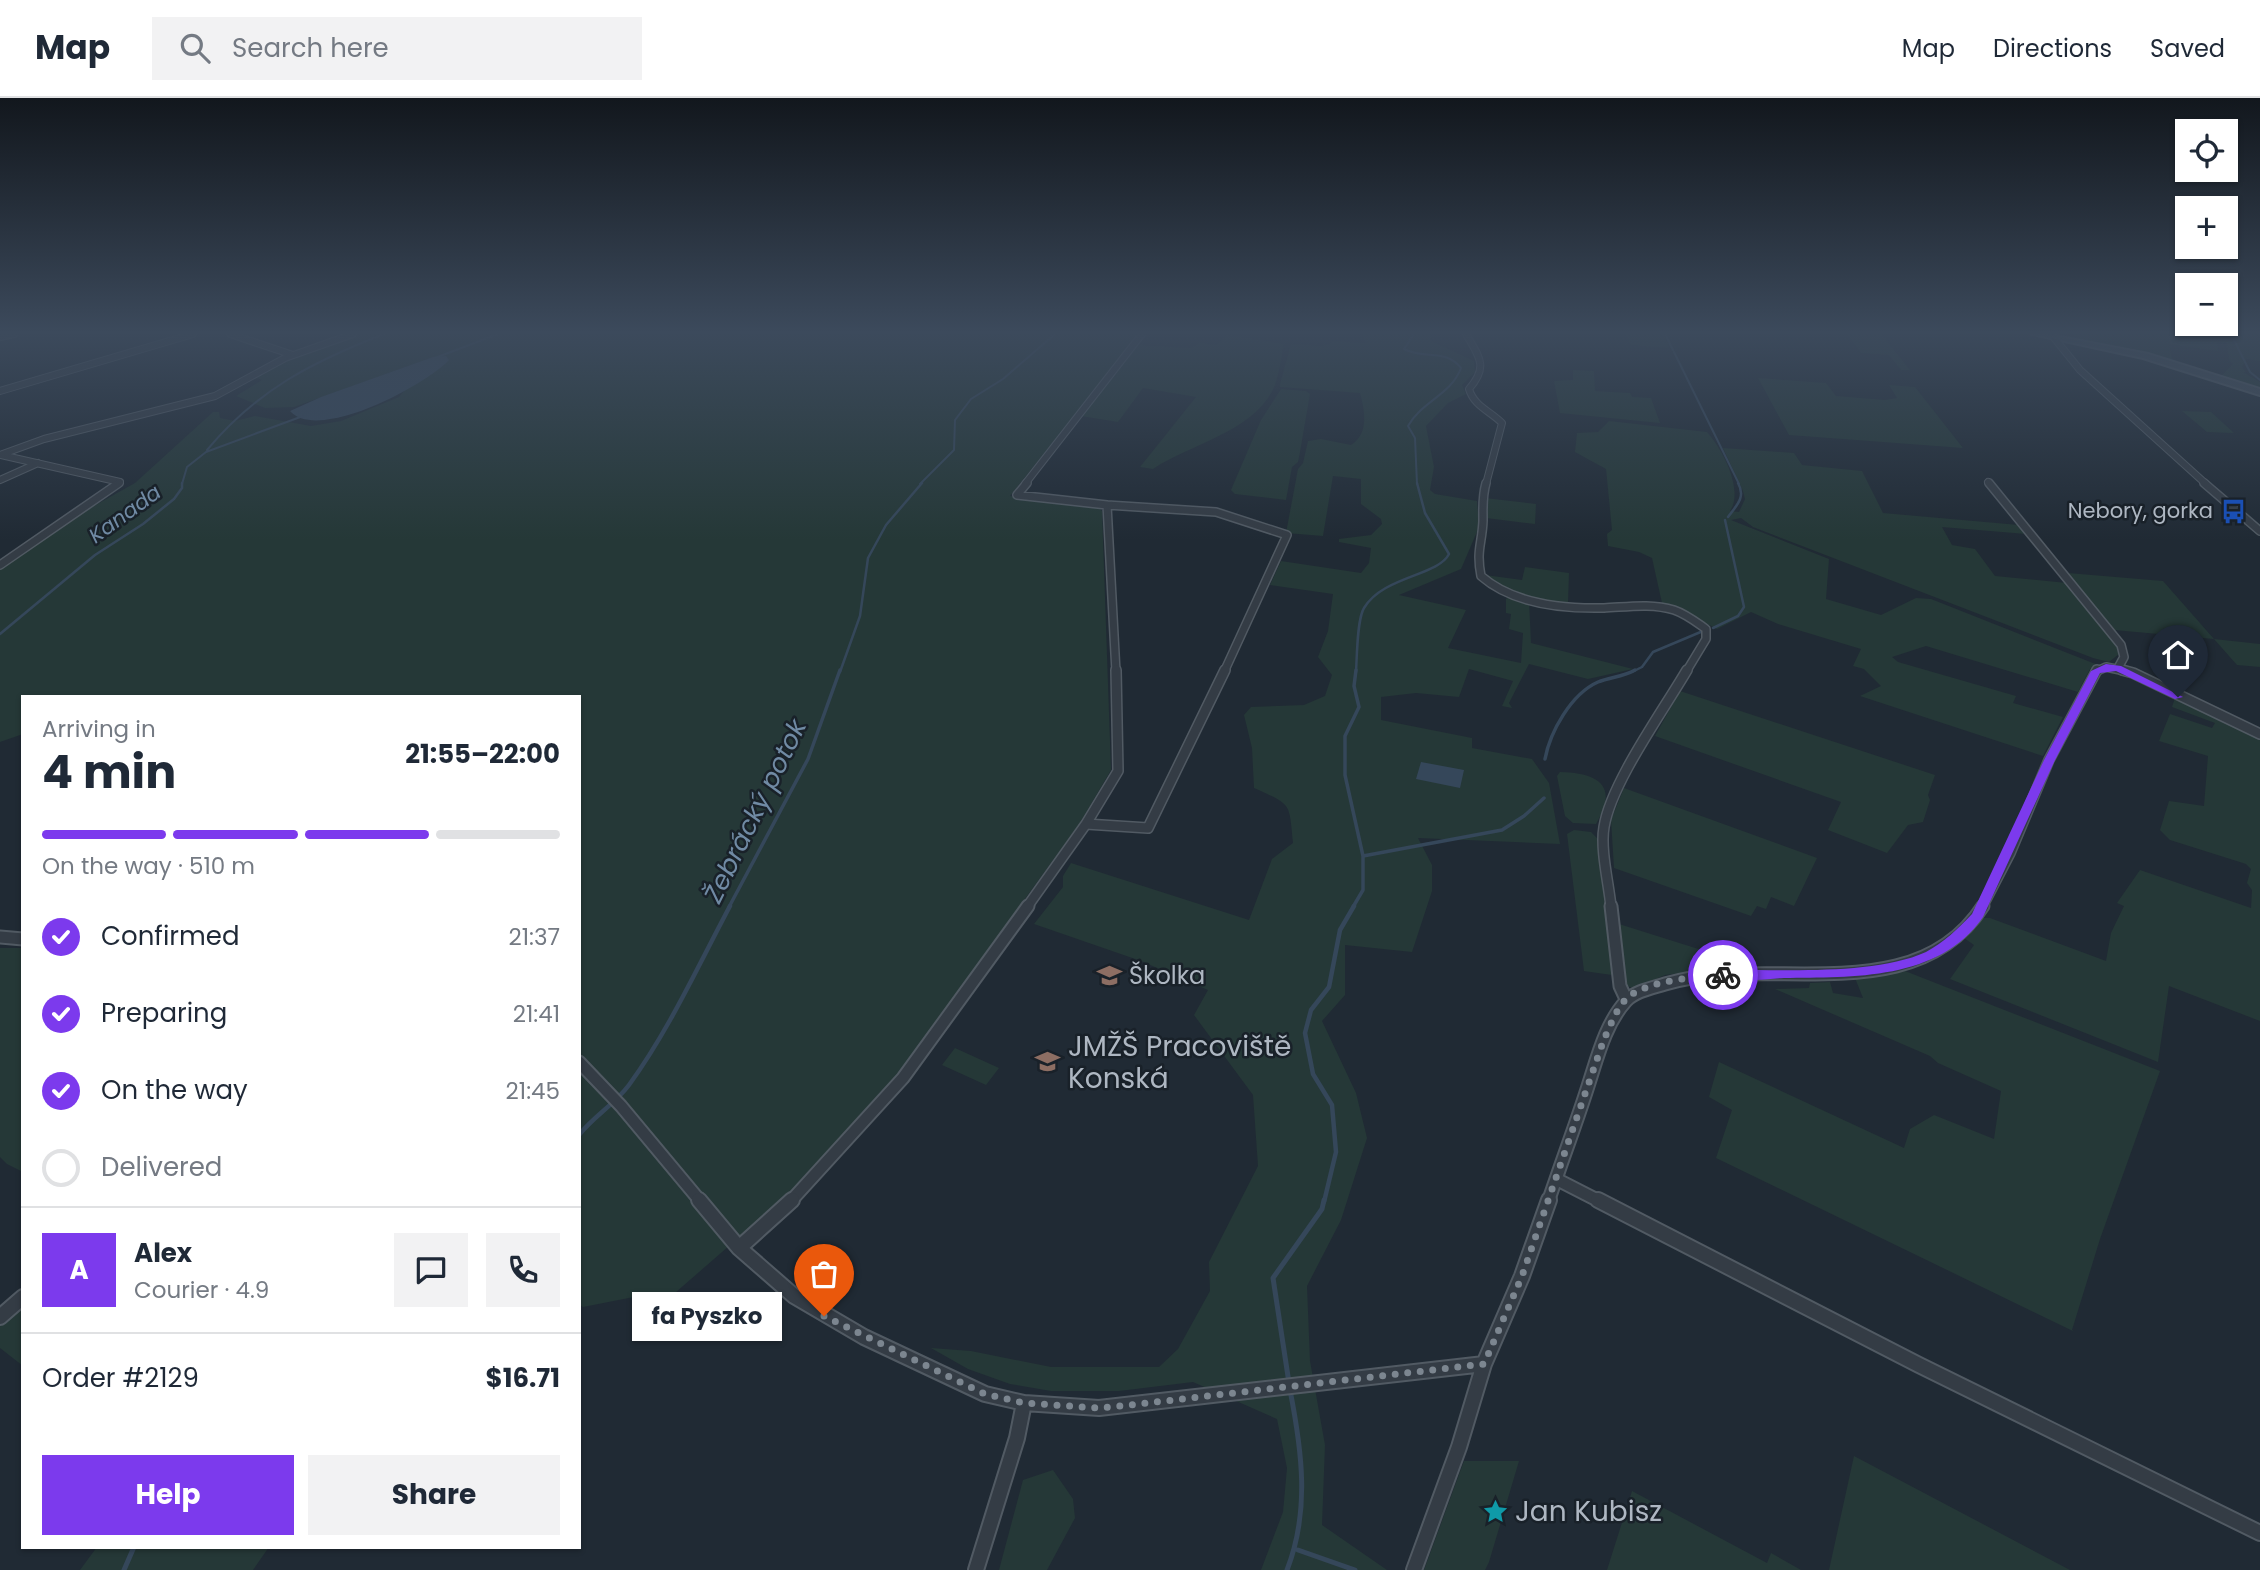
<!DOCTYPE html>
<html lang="en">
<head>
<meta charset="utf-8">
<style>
	:root { --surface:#fff; --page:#f2f2f3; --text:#1f2937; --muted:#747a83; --line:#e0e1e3; --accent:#7c3aed }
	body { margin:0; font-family:Poppins,sans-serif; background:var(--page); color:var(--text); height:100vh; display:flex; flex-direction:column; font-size:26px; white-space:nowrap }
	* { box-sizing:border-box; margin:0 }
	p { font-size:23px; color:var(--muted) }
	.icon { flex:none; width:38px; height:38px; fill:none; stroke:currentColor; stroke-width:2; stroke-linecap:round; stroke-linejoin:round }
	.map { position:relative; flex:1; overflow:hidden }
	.sheet { position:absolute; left:21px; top:597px; width:560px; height:854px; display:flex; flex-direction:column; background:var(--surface); border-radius:0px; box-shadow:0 2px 5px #0004 }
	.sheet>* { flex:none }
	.controls { position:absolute; left:2175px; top:21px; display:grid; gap:14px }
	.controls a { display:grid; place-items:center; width:63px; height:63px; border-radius:0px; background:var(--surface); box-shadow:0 2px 5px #0004; font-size:35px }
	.pin { position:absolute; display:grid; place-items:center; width:60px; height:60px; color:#fff; margin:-72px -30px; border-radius:50% 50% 50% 0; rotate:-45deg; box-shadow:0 0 7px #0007 }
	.pin .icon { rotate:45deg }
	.courier { position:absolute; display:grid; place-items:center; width:70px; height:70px; margin:-35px; border:5px solid #7c3aed; border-radius:50%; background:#fff; color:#222; box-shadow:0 2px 9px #0007 }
	.bubble { position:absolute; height:49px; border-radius:0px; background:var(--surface); box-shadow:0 2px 5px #0004; font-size:23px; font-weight:700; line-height:49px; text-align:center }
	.overview em { font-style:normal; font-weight:700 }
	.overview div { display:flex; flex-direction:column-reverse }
	.overview { display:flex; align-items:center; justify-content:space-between; height:119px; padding:0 21px }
	h1 { font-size:46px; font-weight:700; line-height:52px }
	.bar { display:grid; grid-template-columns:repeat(4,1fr); gap:10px 7px; align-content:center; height:84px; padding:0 21px }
	.bar i { height:9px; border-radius:5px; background:var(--line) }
	.bar .active { background:var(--accent) }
	.bar p { grid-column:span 4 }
	.line { display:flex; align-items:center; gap:18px; padding:0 21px; border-top:2px solid var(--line) }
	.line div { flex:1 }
	.round { display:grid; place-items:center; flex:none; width:74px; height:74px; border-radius:0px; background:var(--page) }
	ol { padding:0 21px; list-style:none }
	li { display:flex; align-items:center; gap:21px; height:77px }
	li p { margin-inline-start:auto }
	li .icon { padding:7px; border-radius:50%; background:var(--accent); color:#fff; stroke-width:4 }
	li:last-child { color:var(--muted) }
	li i { width:38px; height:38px; border:4px solid var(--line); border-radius:50% }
	.action { display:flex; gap:14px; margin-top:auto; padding:14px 21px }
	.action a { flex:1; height:80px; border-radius:0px; background:var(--accent); color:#fff; font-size:28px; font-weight:700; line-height:80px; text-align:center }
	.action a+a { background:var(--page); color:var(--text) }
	header { display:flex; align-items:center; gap:42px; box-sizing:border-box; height:98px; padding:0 35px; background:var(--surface); border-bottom:2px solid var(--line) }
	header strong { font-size:33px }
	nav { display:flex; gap:38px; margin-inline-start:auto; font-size:24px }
	.search { width:490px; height:63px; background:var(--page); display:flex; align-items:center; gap:18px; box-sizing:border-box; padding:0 24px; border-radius:0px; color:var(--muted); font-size:26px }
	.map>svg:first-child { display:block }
	.green { fill:#253837 }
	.water { fill:#35475a }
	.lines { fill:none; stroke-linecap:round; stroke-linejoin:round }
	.stream-far4 { stroke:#35475a; stroke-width:2 }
	.stream-far3 { stroke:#35475a; stroke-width:2.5 }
	.stream-far2 { stroke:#35475a; stroke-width:3.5 }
	.stream-far1 { stroke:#35475a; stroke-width:4.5 }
	.stream { stroke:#35475a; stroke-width:5 }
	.street-far4-casing { stroke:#515a63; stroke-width:8 }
	.street-far3-casing { stroke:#515a63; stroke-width:10 }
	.street-far2-casing { stroke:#515a63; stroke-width:12 }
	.street-far1-casing { stroke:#515a63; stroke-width:15 }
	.street-casing { stroke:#515a63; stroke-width:18 }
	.secondary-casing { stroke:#515a63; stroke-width:4 }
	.street-far4 { stroke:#343c45; stroke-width:6 }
	.street-far3 { stroke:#343c45; stroke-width:7 }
	.street-far2 { stroke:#343c45; stroke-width:9 }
	.street-far1 { stroke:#343c45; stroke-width:11 }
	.street { stroke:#343c45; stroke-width:14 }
	.secondary { fill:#424c57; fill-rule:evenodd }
	.route { fill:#7c3aed }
	.done { stroke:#7c8690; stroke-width:7; stroke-dasharray:0 12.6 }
	.labels { text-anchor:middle; stroke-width:5; stroke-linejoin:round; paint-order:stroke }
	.far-poi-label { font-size:21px; fill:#aeb7c2; stroke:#192129; text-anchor:end }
	.far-water-label { font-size:21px; font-style:italic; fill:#708aa4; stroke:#192129 }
	.poi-label { font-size:24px; fill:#aeb7c2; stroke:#192129; text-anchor:start }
	.water-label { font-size:26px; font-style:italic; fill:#708aa4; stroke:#192129 }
	.near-poi-label { font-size:28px; fill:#aeb7c2; stroke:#192129; text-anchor:start }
</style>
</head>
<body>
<header>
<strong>Map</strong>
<div class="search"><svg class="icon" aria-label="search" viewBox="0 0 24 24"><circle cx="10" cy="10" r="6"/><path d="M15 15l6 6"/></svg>Search here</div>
<nav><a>Map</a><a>Directions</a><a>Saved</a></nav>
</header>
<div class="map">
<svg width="2260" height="1472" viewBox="0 0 2260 1472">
	<rect width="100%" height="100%" fill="#202a34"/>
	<path class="green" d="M357 236H1139L1010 398 1097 408 1102 413 1111 672 1080 725 893 983 792 1093 675 1195 649 1196 583 1209 579 1206V598H23V636L0 644V472L76 418 135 385 213 314H219L220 320 235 323 255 318 311 328 341 323 399 299 433 259 294 309 265 310 236 298 262 282 257 280 288 262Z
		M1361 236H1431V243L1474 263 1475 274 1462 287 1466 296 1448 305 1426 328 1434 369 1430 392 1435 396 1477 403 1479 429 1461 471 1399 497 1466 512 1448 550 1521 565 1523 535 1509 531 1511 516 1506 515V501L1509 499 1529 502 1531 545 1633 571 1588 581 1529 566 1509 605 1512 610 1502 608 1513 583 1469 571 1459 599 1416 595 1381 599V622L1472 640V650L1532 661 1549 685 1560 746 1418 740 1432 767V793L1412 854 1345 847V897L1322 923 1356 995 1367 1040 1341 1122 1307 1188 1310 1263 1325 1347 1322 1427 1387 1472H1261L1283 1414 1287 1370 1277 1321 1193 1284 1119 1293H1051L1010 1286 968 1271 931 1250 971 1253 1051 1269H1159L1178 1251 1210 1193 1209 1164 1258 1068 1253 997 1194 917 1208 892 1141 863 1034 826 1063 789V778L1071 765 1249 822 1272 761 1293 745C1289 704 1292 707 1254 690L1252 650 1244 617 1251 609 1304 607 1325 598 1332 577 1318 559 1328 533 1333 496 1270 487 1281 463 1361 475 1369 465 1371 450 1339 444V441L1371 437 1382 426 1381 421 1361 406V381L1333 378 1323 438 1286 435 1298 371 1303 365 1308 343 1321 341 1351 347C1369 336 1365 313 1360 295L1280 289V286L1291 246 1322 248 1330 246 1331 243 1366 245Z
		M1626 236H1664L1669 250 1631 247Z
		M1847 236H1881L1910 272H1901L1889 257 1861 255Z
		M2072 236H2260V263L2246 261 2242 269 2246 274H2243L2260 284V291L2223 279 2222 277 2233 266 2229 262 2227 245 2217 244 2218 253 2169 246 2172 262 2072 240Z
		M1228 237 1284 246C1281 259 1280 273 1275 287 1257 333 1190 346 1153 371L1140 369 1196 299 1143 290 1118 324 1081 318 1138 247 1190 250 1200 245 1216 247Z
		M1573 272 1594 273 1595 293 1630 295 1632 299 1651 300 1660 325 1560 315 1554 283 1573 282Z
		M1758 280 1826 285 1836 298 1885 302 1897 300 1889 287 1915 289 1963 350 1789 337Z
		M1281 291 1306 293 1310 296 1300 354 1298 364 1292 369 1286 402 1235 396 1231 392 1261 322Z
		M2182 313 2211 314 2234 335 2207 334Z
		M1609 323 1707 334C1723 352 1744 392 1730 413L1739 414 1745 401 1743 393 1723 350 1794 355 1802 367 1862 373 1883 415 2019 427 2026 436 1942 429 1952 447 1975 451 1995 478 2067 485C2079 499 2119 539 2119 556L2109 564 2093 560 1753 429 1741 420 1731 422 1829 461 1826 501 1881 517 1916 500 1931 501 2098 567 2090 571 2078 594 1926 548 1892 559 1898 564 2016 598 2013 605 2063 619 2043 658 1860 598 1881 588 1864 571 1853 568 1861 551 1778 526 1751 514 1717 531 1684 514V512L1662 505 1652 460 1639 454 1608 448 1607 436 1612 432 1606 371 1575 354 1577 335 1598 334Z
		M1485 400 1536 406 1535 426 1486 420Z
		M1525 469 1569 475 1568 505C1535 501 1511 498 1485 477L1522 482Z
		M2068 475 2163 483 2214 541 2260 546V569L2237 567 2214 541 2114 532Z
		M1680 593 1935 677 1928 697 1930 702 1923 724 1908 727 1887 755 1828 732 1841 704 1655 638Z
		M2175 600 2260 639V923L2169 888 2158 964 1950 881 1974 847 1964 840 1982 820H1990L2106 863 2111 835 2124 808 2117 805 2140 772 2251 810 2252 792 2247 785 2251 771 2246 766 2170 742 2160 732 2169 703 2204 708 2208 658 2159 643 2170 616 2212 630 2215 625 2172 609Z
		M1560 674C1599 675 1619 688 1596 726L1573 725 1565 718 1557 678Z
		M1624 690 1817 760 1794 808 1771 799 1766 811 1757 808 1751 818 1614 770 1611 722Z
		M1574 732 1591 734 1600 743 1612 877 1584 873 1567 736Z
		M1619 826 1727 860 1723 870 1665 877 1634 891 1626 887Z
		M0 850H23V1074L7 1066 0 1059Z
		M1905 873 2160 973 2100 1141 2072 1232 2075 1234 1716 1060 1732 1012 1709 999 1719 964 1904 1050 1910 1031 1934 1017 1994 1041 2001 993 1938 965 1930 958 1775 891 1809 890 1810 885 1830 884 1833 895 1863 900 1855 880Z
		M955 950 999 970 986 987 942 967Z
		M23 1205V1268L0 1250V1226Z
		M1854 1358 2070 1472H1829Z
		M1464 1363H1519L1489 1464 1485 1472H1424Z
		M1053 1372 1073 1401 1075 1420 1047 1472H999L1023 1382Z
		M1632 1393 1767 1465 1771 1455 1801 1472H1607Z
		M97 1449H269L253 1472H80Z"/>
	<path class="water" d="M446 258 449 262C426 287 318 345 290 313L321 299 433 259Z
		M1421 664 1464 672 1460 690 1416 681Z"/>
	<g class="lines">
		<path class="stream-far4" d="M1414 236 1404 251C1424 262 1445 250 1461 270 1451 297 1422 303 1408 328L1415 340 1417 386
			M1665 236 1673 252
			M2231 236 2250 274 2260 282
			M1674 254 1739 386
			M435 260 498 236
			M207 352C257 292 312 264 384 236
			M182 386 187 369 206 354 303 318
			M920 386 954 352 955 322 971 301 1003 281 1055 236"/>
		<path class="stream-far3" d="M1728 419C1737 407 1746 399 1738 385
			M1713 530 1738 518 1744 509 1725 422
			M0 536 95 457 143 426 174 401 182 390V385
			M840 574 860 518 868 460 886 427 922 385
			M1356 574C1357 559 1357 521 1364 510 1383 478 1438 478 1449 456L1425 415 1417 385
			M1632 574 1642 569 1653 554 1703 533"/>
		<path class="stream-far2" d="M1545 661C1550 634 1571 596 1598 584 1610 579 1623 579 1635 572
			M1363 758 1502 732 1524 718 1544 700
			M729 809 808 661 840 572
			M1353 809 1363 792V758L1345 677V638L1359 609 1354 588 1356 572"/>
		<path class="stream-far1" d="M579 1037C594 1018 615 1006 629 987 669 932 698 868 730 808
			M1324 1104 1336 1054 1332 1007 1313 976 1305 935 1311 912 1329 889 1340 832 1354 808"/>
		<path class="stream" d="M1289 1285 1273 1180 1322 1111 1324 1102
			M1298 1452 1355 1472
			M124 1472 134 1449
			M1287 1472C1310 1413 1302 1353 1290 1292"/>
		<defs>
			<path id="street-far4" d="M230 236 293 257
				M1466 236C1479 259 1489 268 1469 291 1474 308 1490 313 1502 325L1486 386
				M2051 236 2080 272 2206 386
				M0 239 14 236
				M0 293 193 236
				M0 357 44 341 215 298 285 260 353 236
				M1 357 120 384 117 386
				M0 382 38 365
				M1988 384 1990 386
				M1025 386 1142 236"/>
			<path id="street-far3" d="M1027 385 1017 397 1107 407 1116 574
				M1486 385C1482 399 1483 409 1483 423 1482 446 1476 452 1481 478 1513 506 1563 511 1604 510 1627 509 1651 505 1674 512 1686 516 1696 524 1706 531V541L1686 574
				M1989 385 2121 547 2124 559 2118 570
				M2204 385 2260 433
				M1107 407 1216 414 1287 437 1224 574
				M0 467 119 385
				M2095 574 2106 569 2130 574"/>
			<path id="street-far2" d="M2122 572 2133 575 2260 636
				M1086 726 1148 730 1225 572
				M1027 809 1086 726 1118 673 1116 572
				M1611 809C1609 787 1600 751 1604 729 1611 685 1663 613 1687 572
				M1982 809 2010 755 2049 662 2097 572"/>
			<path id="street-far1" d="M1611 808 1620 888 1626 901
				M0 839 23 841
				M579 964 621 1008 701 1104
				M1556 1081C1567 1049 1579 1017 1589 985 1598 957 1606 925 1626 903 1635 893 1652 890 1665 886 1767 855 1914 915 1983 808
				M790 1104 903 980 1028 808
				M1548 1104 1556 1081 1601 1104"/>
			<path id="street" d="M699 1102 739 1150 794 1198 864 1239 985 1296 1024 1305 1099 1310 1484 1266 1522 1178 1549 1102
				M1598 1102 1919 1267 2260 1435
				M739 1150 792 1102
				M0 1219 23 1199
				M976 1472 1017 1340 1024 1305
				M1414 1472 1459 1349 1484 1266"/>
			<path id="secondary" d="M2032 236H2045L2148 256 2260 291V297L2143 260Z"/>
		</defs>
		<use href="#street-far4" class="street-far4-casing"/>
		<use href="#street-far3" class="street-far3-casing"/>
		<use href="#street-far2" class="street-far2-casing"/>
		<use href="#street-far1" class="street-far1-casing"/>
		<use href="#street" class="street-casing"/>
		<use href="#secondary" class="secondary-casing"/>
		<use href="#street-far4" class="street-far4"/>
		<use href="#street-far3" class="street-far3"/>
		<use href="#street-far2" class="street-far2"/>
		<use href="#street-far1" class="street-far1"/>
		<use href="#street" class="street"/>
		<use href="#secondary" class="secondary"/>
	</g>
	<linearGradient id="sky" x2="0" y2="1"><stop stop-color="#12171d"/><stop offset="0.53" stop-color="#3c4a5c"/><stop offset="1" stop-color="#3c4a5c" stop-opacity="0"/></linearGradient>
	<rect width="2260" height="442" fill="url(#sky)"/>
	<path class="route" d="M2106 566 2121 568 2183 599 2175 601 2116 573 2100 575 2055 662 1983 819C1939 883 1852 879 1784 880 1763 881 1738 885 1718 880L1717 877 1723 872C1782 871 1873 878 1926 854 1943 845 1959 830 1972 816L2044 662 2091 573Z"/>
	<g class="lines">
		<path class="done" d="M824 1218 985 1296 1024 1305 1099 1310 1130 1307 1484 1266 1522 1178 1604 941C1610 929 1616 911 1626 901 1646 882 1697 879 1723 877"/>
	</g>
	<defs>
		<symbol id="bus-bare" viewBox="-9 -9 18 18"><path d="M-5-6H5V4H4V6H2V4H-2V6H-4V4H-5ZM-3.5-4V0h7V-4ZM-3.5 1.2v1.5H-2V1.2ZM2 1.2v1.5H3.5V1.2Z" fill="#1a4fb4" stroke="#192129" stroke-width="2.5" paint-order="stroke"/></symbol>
		<symbol id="school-bare" viewBox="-9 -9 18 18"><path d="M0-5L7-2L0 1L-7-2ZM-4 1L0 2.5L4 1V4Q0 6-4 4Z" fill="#8d6e63" stroke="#192129" stroke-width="2.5" paint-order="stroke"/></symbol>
		<symbol id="sight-bare" viewBox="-9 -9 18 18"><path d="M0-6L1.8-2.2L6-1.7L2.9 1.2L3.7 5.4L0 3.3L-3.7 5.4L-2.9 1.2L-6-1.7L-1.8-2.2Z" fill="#0f9aa8" stroke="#192129" stroke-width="2.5" paint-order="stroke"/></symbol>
	</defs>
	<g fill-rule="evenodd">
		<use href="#bus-bare" x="2216" y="396" width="35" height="35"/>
		<use href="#school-bare" x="1092" y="860" width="35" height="35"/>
		<use href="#school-bare" x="1030" y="946" width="35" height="35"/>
		<use href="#sight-bare" x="1478" y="1396" width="35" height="35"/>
	</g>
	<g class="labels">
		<g class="far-poi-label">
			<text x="2213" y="420">Nebory, gorka</text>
		</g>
		<g class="far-water-label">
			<text transform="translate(125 416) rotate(-36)" y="7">Kanada</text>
		</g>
		<g class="poi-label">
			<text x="1129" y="886">Školka</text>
		</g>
		<g class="water-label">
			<text transform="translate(755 713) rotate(-64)" y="9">Žebrácký potok</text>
		</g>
		<g class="near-poi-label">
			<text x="1068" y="958">JMŽŠ Pracoviště<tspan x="1068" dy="32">Konská</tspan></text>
			<text x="1515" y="1423">Jan Kubisz</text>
		</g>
	</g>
</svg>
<div class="controls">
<a><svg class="icon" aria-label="locate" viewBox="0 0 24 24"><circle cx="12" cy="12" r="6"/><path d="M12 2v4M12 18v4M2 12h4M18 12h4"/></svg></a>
<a>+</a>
<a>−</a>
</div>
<div class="pin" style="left:824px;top:1218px;background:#ea580c"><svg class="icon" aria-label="bag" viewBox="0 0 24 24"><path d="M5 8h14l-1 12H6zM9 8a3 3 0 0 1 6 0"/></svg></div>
<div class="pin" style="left:2178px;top:599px;background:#1f2937"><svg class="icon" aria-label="home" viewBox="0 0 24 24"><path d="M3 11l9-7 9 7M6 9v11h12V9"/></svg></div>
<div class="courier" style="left:1723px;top:877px"><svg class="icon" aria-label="bike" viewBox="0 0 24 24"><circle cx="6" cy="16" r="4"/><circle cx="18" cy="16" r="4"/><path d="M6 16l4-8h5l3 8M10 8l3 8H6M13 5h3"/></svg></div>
<div class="bubble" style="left:632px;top:1194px;width:150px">fa Pyszko</div>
<section class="sheet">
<div class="overview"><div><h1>4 min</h1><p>Arriving in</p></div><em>21:55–22:00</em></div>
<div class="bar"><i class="active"></i><i class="active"></i><i class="active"></i><i></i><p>On the way · 510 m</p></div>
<ol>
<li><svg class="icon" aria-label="check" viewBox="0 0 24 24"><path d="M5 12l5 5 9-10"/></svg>Confirmed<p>21:37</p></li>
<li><svg class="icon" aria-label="check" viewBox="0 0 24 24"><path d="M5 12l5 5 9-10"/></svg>Preparing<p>21:41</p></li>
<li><svg class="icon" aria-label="check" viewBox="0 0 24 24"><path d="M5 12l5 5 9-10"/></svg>On the way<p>21:45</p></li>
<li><i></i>Delivered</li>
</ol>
<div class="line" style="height:126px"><b class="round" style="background:var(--accent);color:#fff">A</b><div><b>Alex</b><p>Courier · 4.9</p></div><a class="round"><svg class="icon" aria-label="chat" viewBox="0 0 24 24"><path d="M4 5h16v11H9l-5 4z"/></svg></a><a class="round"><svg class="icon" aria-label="phone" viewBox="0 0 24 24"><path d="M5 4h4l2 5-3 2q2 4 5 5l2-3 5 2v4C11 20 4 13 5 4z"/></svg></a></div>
<div class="line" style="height:91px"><div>Order #2129</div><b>$16.71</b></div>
<div class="action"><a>Help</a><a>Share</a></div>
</section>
</div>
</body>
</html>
